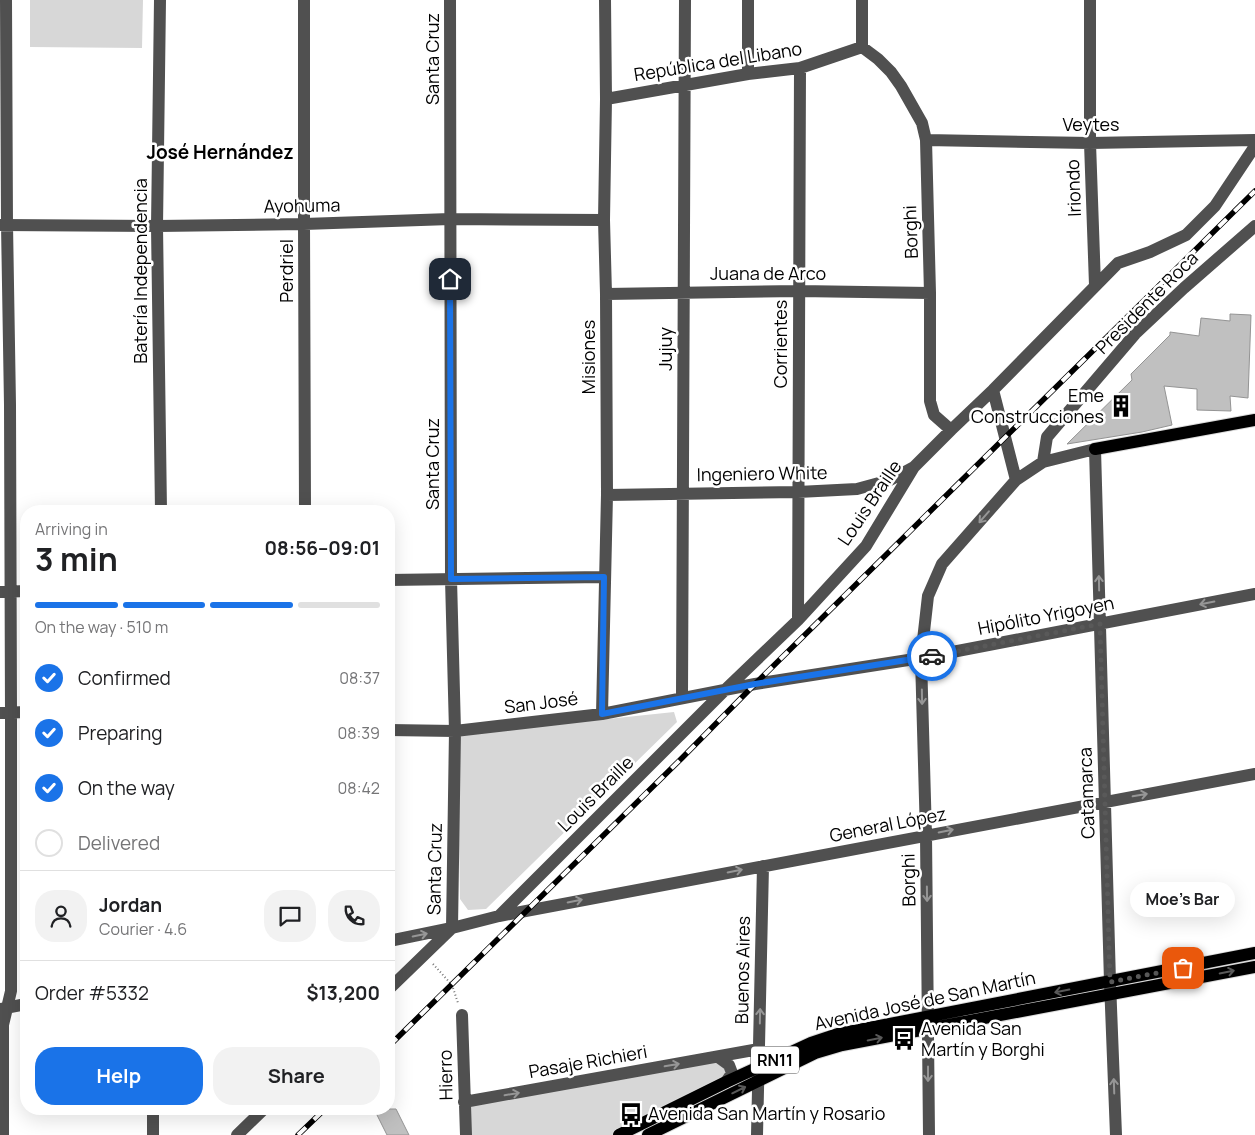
<!DOCTYPE html>
<html lang="en">
<head>
<meta charset="utf-8">
<style>
	:root { --surface:#fff; --page:#f2f2f2; --text:#202124; --muted:#757577; --line:#e0e0e0; --accent:#1a73e8 }
	body { margin:0; font-family:Manrope,sans-serif; background:var(--page); color:var(--text); height:100vh; display:flex; flex-direction:column; font-size:19px; white-space:nowrap }
	* { box-sizing:border-box; margin:0 }
	p { font-size:16px; color:var(--muted) }
	.icon { flex:none; width:28px; height:28px; fill:none; stroke:currentColor; stroke-width:2; stroke-linecap:round; stroke-linejoin:round }
	.map { position:relative; flex:1; overflow:hidden }
	.panel { position:absolute; left:20px; top:505px; width:375px; height:610px; display:flex; flex-direction:column; background:var(--surface); border-radius:20px; box-shadow:0 5px 20px #0002 }
	.panel>* { flex:none }
	.pin { position:absolute; display:grid; place-items:center; width:42px; height:42px; color:#fff; margin:-21px; border-radius:10px; box-shadow:0 2px 8px #0006 }
	.courier { position:absolute; display:grid; place-items:center; width:50px; height:50px; margin:-25px; border:4px solid #1a73e8; border-radius:50%; background:#fff; color:#222; box-shadow:0 1px 6px #0007 }
	.bubble { position:absolute; height:35px; border-radius:18px; background:var(--surface); box-shadow:0 5px 20px #0002; font-size:16px; font-weight:700; line-height:35px; text-align:center }
	.headline em { font-style:normal; font-weight:700 }
	.headline div { display:flex; flex-direction:column-reverse }
	.headline { display:flex; align-items:center; justify-content:space-between; height:85px; padding:0 15px }
	h1 { font-size:32px; font-weight:700; line-height:38px }
	.bar { display:grid; grid-template-columns:repeat(4,1fr); gap:8px 5px; align-content:center; height:60px; padding:0 15px }
	.bar i { height:6px; border-radius:4px; background:var(--line) }
	.bar .selected { background:var(--accent) }
	.bar p { grid-column:span 4 }
	.line { display:flex; align-items:center; gap:12px; padding:0 15px; border-top:1px solid var(--line) }
	.line div { flex:1 }
	.round { display:grid; place-items:center; flex:none; width:52px; height:52px; border-radius:20px; background:var(--page) }
	ol { padding:0 15px; list-style:none }
	li { display:flex; align-items:center; gap:15px; height:55px }
	li p { margin-inline-start:auto }
	li .icon { padding:5px; border-radius:50%; background:var(--accent); color:#fff; stroke-width:4 }
	li:last-child { color:var(--muted) }
	li i { width:28px; height:28px; border:2px solid var(--line); border-radius:50% }
	.button { display:flex; gap:10px; margin-top:auto; padding:10px 15px }
	.button a { flex:1; height:58px; border-radius:20px; background:var(--accent); color:#fff; font-size:20px; font-weight:700; line-height:58px; text-align:center }
	.button a+a { background:var(--page); color:var(--text) }
	.map>svg:first-child { display:block }
	.green { fill:#d7d7d7 }
	.building { fill:#c0c0c0; stroke:#949494 }
	.lines { fill:none; stroke-linecap:round; stroke-linejoin:round }
	.major-casing { stroke:#dbdbdb; stroke-width:14 }
	.path { stroke:#727272; stroke-width:2; stroke-dasharray:1 2.5; stroke-linecap:butt }
	.minor { stroke:#505050; stroke-width:12 }
	.major { stroke:#000; stroke-width:12 }
	.rail-casing { stroke:#000; stroke-width:5.5 }
	.rail { stroke:#fff; stroke-width:4; stroke-dasharray:11; stroke-linecap:butt }
	.oneway { stroke:#969696 }
	.oneway2 { stroke:#595959 }
	.done { stroke:#595959; stroke-width:5; stroke-dasharray:0 9 }
	.route { stroke:#1a73e8; stroke-width:6 }
	.labels { text-anchor:middle; stroke-width:5; stroke-linejoin:round; paint-order:stroke }
	.shield { fill:#fff; stroke:#4c4c4c; stroke-width:1 }
	.shield-label { font-size:16px; font-weight:bold; fill:#000 }
	.street-label { font-size:18px; fill:#000; stroke:#fff }
	.poi-label { font-size:18px; fill:#000; stroke:#fff; text-anchor:start }
	.neighbourhood-label { font-size:19px; font-weight:bold; fill:#000; stroke:#fff }
</style>
</head>
<body>
<div class="map">
<svg width="1255" height="1135" viewBox="0 0 1255 1135">
	<rect width="100%" height="100%" fill="#fff"/>
	<path class="green" d="M30 0H143L142 48 30 47Z
		M674 712 677 722 486 909 468 910 460 899 457 735Z
		M718 1057 732 1073 619 1135H466L464 1102Z"/>
	<path class="building" d="M1230 314 1251 315 1248 398 1230 396 1231 411 1197 410V389L1164 386 1172 425 1142 432 1067 444 1132 380 1131 374 1170 335V332L1199 336 1201 318 1230 321Z
		M374 1109H396L409 1135H387Z"/>
	<g class="lines">
		<defs>
			<path id="major" d="M1095 449 1255 420
				M619 1135 726 1082 811 1043 838 1034 1255 953
				M648 1135 815 1053 842 1045 1255 967"/>
		</defs>
		<use href="#major" class="major-casing"/>
		<path class="path" d="M433 964 452 985 458 1003"/>
		<path class="minor" d="M160 0 157 226 161 511
			M304 0V224L305 511
			M450 0 451 579 455 731 452 928
			M862 0V47
			M1090 0V143L1095 285
			M862 47 878 59 891 72 901 86 922 123 926 140 930 293V401L934 415 951 430
			M748 74V0
			M606 99 748 74 800 68 862 47
			M926 140 1090 143 1255 140
			M0 225 157 226 304 224 450 219 604 220
			M606 294 799 291 930 293
			M993 390 1016 480
			M1043 462 1047 437 1135 334 1184 288 1255 226
			M607 495 798 492 857 489 890 480 914 467
			M389 580 604 577
			M0 592 26 591
			M798 620 800 68
			M682 698 685 0
			M0 713 26 712
			M602 714 607 495 606 294 604 220 606 99 605 0
			M389 730 455 731 602 714 755 684 921 658 1255 594
			M499 916 726 689 798 620 866 546 914 467 951 430 993 390 1118 263 1150 252 1186 235 1215 206 1255 146
			M389 941 452 928 499 916 1255 774
			M389 989 452 928
			M0 1009 26 1004
			M462 1015 466 1135
			M718 1057 729 1065 732 1073 726 1082
			M464 1102 759 1049
			M3 1135V1025L11 991V712L10 405 7 224 6 0
			M153 1135V1109
			M237 1135 264 1109
			M757 1135 763 866
			M929 1135 926 835 921 658 928 596 942 564 1016 480 1043 462 1095 449 1110 982 1116 1135"/>
		<use href="#major" class="major"/>
		<defs>
			<path id="rail" d="M389 1046 682 758 755 684 1255 191
				M298 1135 325 1109"/>
		</defs>
		<use href="#rail" class="rail-casing"/>
		<use href="#rail" class="rail"/>
	</g>
	<defs><path id="oneway-shaft" d="M-6 0H5M1.5-3L5.5 0L1.5 3" fill="none" stroke-width="1.6" stroke-linecap="round" stroke-linejoin="round" transform="scale(1.25)"/></defs>
	<g class="oneway">
		<use href="#oneway-shaft" transform="translate(984 517) rotate(131)"/>
		<use href="#oneway-shaft" transform="translate(1099 583) rotate(-91)"/>
		<use href="#oneway-shaft" transform="translate(1207 603) rotate(169)"/>
		<use href="#oneway-shaft" transform="translate(922 697) rotate(89)"/>
		<use href="#oneway-shaft" transform="translate(1140 795) rotate(-10)"/>
		<use href="#oneway-shaft" transform="translate(946 831) rotate(-11)"/>
		<use href="#oneway-shaft" transform="translate(735 871) rotate(-11)"/>
		<use href="#oneway-shaft" transform="translate(927 894) rotate(89)"/>
		<use href="#oneway-shaft" transform="translate(575 901) rotate(-11)"/>
		<use href="#oneway-shaft" transform="translate(420 935) rotate(-12)"/>
		<use href="#oneway-shaft" transform="translate(760 1016) rotate(-89)"/>
		<use href="#oneway-shaft" transform="translate(672 1065) rotate(-10)"/>
		<use href="#oneway-shaft" transform="translate(928 1074) rotate(90)"/>
		<use href="#oneway-shaft" transform="translate(1114 1086) rotate(-92)"/>
		<use href="#oneway-shaft" transform="translate(512 1094) rotate(-10)"/>
	</g>
	<g class="oneway2">
		<use href="#oneway-shaft" transform="translate(1227 972) rotate(-11)"/>
		<use href="#oneway-shaft" transform="translate(1062 991) rotate(169)"/>
		<use href="#oneway-shaft" transform="translate(875 1039) rotate(-11)"/>
		<use href="#oneway-shaft" transform="translate(739 1090) rotate(-26)"/>
	</g>
	<g class="lines">
		<path class="done" d="M932 656 1100 624 1110 982 1183 968"/>
		<path class="route" d="M450 279 451 579 604 577 602 714 755 684 932 656"/>
	</g>
	<defs>
		<symbol id="building-bare" viewBox="-9 -9 18 18"><path d="M-4-6H4V6H1V3H-1V6H-4ZM-2.5-4.3h1.7v1.8h-1.7ZM.8-4.3h1.7v1.8H.8ZM-2.5-1h1.7V.8h-1.7ZM.8-1h1.7V.8H.8Z" fill="#000" stroke="#fff" stroke-width="2.5" paint-order="stroke"/></symbol>
		<symbol id="bus-bare" viewBox="-9 -9 18 18"><path d="M-5-6H5V4H4V6H2V4H-2V6H-4V4H-5ZM-3.5-4V0h7V-4ZM-3.5 1.2v1.5H-2V1.2ZM2 1.2v1.5H3.5V1.2Z" fill="#000" stroke="#fff" stroke-width="2.5" paint-order="stroke"/></symbol>
	</defs>
	<g fill-rule="evenodd">
		<use href="#building-bare" x="1105" y="390" width="32" height="32"/>
		<use href="#bus-bare" x="888" y="1023" width="32" height="32"/>
		<use href="#bus-bare" x="615" y="1098" width="32" height="32"/>
	</g>
	<g class="labels">
		<rect class="shield" x="751" y="1046.5" width="48" height="27" rx="4"/>
		<g class="shield-label">
			<text x="775" y="1066">RN11</text>
		</g>
		<g class="street-label">
			<text transform="translate(433 59) rotate(-90)" y="6">Santa Cruz</text>
			<text transform="translate(718 62) rotate(-9)" y="6">República del Libano</text>
			<text x="1091" y="131">Veytes</text>
			<text transform="translate(1074 188) rotate(-92)" y="6">Iriondo</text>
			<text transform="translate(302 206) rotate(-1)" y="6">Ayohuma</text>
			<text transform="translate(911 232) rotate(-92)" y="6">Borghi</text>
			<text transform="translate(141 271) rotate(-90)" y="6">Batería Independencia</text>
			<text transform="translate(287 271) rotate(-90)" y="6">Perdriel</text>
			<text x="768" y="280">Juana de Arco</text>
			<text transform="translate(1147 303) rotate(-45)" y="6">Presidente Roca</text>
			<text transform="translate(781 344) rotate(-90)" y="6">Corrientes</text>
			<text transform="translate(666 349) rotate(-90)" y="6">Jujuy</text>
			<text transform="translate(589 357) rotate(-90)" y="6">Misiones</text>
			<text transform="translate(433 464) rotate(-90)" y="6">Santa Cruz</text>
			<text transform="translate(762 474) rotate(-1)" y="6">Ingeniero White</text>
			<text transform="translate(870 503) rotate(-56)" y="6">Louis Braille</text>
			<text transform="translate(1046 616) rotate(-11)" y="6">Hipólito Yrigoyen</text>
			<text transform="translate(541 703) rotate(-7)" y="6">San José</text>
			<text transform="translate(1087 793) rotate(-92)" y="6">Catamarca</text>
			<text transform="translate(596 794) rotate(-45)" y="6">Louis Braille</text>
			<text transform="translate(888 825) rotate(-11)" y="6">General López</text>
			<text transform="translate(435 869) rotate(-89)" y="6">Santa Cruz</text>
			<text transform="translate(909 880) rotate(-91)" y="6">Borghi</text>
			<text transform="translate(743 970) rotate(-89)" y="6">Buenos Aires</text>
			<text transform="translate(925 1001) rotate(-12)" y="6">Avenida José de San Martín</text>
			<text transform="translate(588 1062) rotate(-10)" y="6">Pasaje Richieri</text>
			<text transform="translate(446 1075) rotate(-91)" y="6">Hierro</text>
		</g>
		<g class="poi-label">
			<text x="1104" y="402" text-anchor="end">Eme<tspan x="1104" dy="21">Construcciones</tspan></text>
			<text x="921" y="1035">Avenida San<tspan x="921" dy="21">Martín y Borghi</tspan></text>
			<text x="648" y="1120">Avenida San Martín y Rosario</text>
		</g>
		<g class="neighbourhood-label">
			<text x="220" y="159">José Hernández</text>
		</g>
	</g>
</svg>
<div class="pin" style="left:1183px;top:968px;background:#ea580c"><svg class="icon" aria-label="bag" viewBox="0 0 24 24"><path d="M5 8h14l-1 12H6zM9 8a3 3 0 0 1 6 0"/></svg></div>
<div class="pin" style="left:450px;top:279px;background:#1f2937"><svg class="icon" aria-label="home" viewBox="0 0 24 24"><path d="M3 11l9-7 9 7M6 9v11h12V9"/></svg></div>
<div class="courier" style="left:932px;top:656px"><svg class="icon" aria-label="car" viewBox="0 0 24 24"><path d="M5 17H2v-5l4-1 3-4h7l3 4 3 1v5h-3M9 17h6M6 11h13"/><circle cx="7" cy="17" r="2"/><circle cx="17" cy="17" r="2"/></svg></div>
<div class="bubble" style="left:1130px;top:882px;width:105px">Moe's Bar</div>
<section class="panel">
<div class="headline"><div><h1>3 min</h1><p>Arriving in</p></div><em>08:56–09:01</em></div>
<div class="bar"><i class="selected"></i><i class="selected"></i><i class="selected"></i><i></i><p>On the way · 510 m</p></div>
<ol>
<li><svg class="icon" aria-label="check" viewBox="0 0 24 24"><path d="M5 12l5 5 9-10"/></svg>Confirmed<p>08:37</p></li>
<li><svg class="icon" aria-label="check" viewBox="0 0 24 24"><path d="M5 12l5 5 9-10"/></svg>Preparing<p>08:39</p></li>
<li><svg class="icon" aria-label="check" viewBox="0 0 24 24"><path d="M5 12l5 5 9-10"/></svg>On the way<p>08:42</p></li>
<li><i></i>Delivered</li>
</ol>
<div class="line" style="height:90px"><a class="round"><svg class="icon" aria-label="person" viewBox="0 0 24 24"><circle cx="12" cy="8" r="4"/><path d="M4 21q1-7 8-7t8 7"/></svg></a><div><b>Jordan</b><p>Courier · 4.6</p></div><a class="round"><svg class="icon" aria-label="chat" viewBox="0 0 24 24"><path d="M4 5h16v11H9l-5 4z"/></svg></a><a class="round"><svg class="icon" aria-label="phone" viewBox="0 0 24 24"><path d="M5 4h4l2 5-3 2q2 4 5 5l2-3 5 2v4C11 20 4 13 5 4z"/></svg></a></div>
<div class="line" style="height:65px"><div>Order #5332</div><b>$13,200</b></div>
<div class="button"><a>Help</a><a>Share</a></div>
</section>
</div>
</body>
</html>
